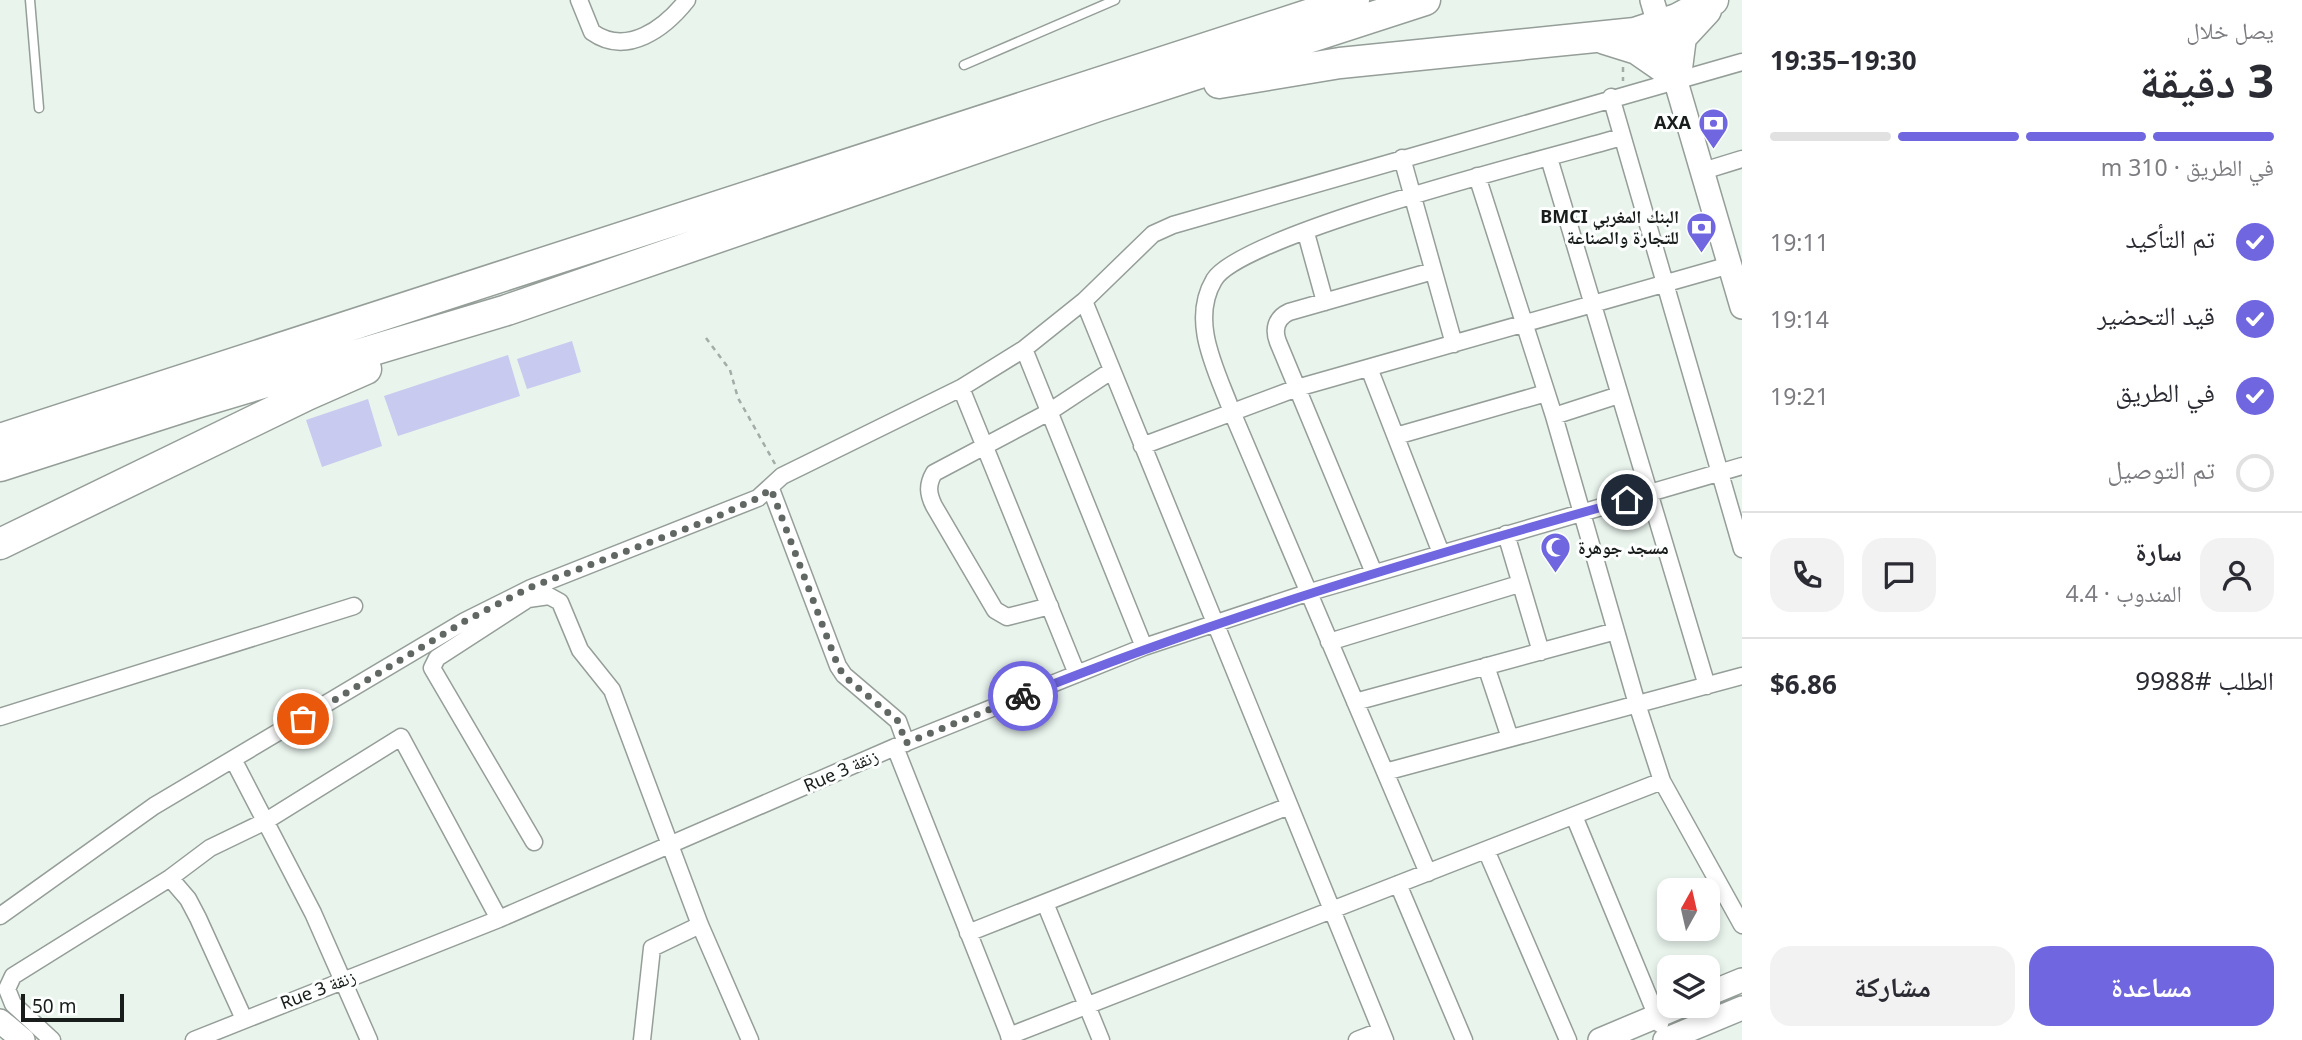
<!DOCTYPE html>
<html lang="ar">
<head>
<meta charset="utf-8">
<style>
	:root { --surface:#fff; --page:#f2f2f3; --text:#2b2b33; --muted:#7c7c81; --line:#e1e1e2; --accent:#6f66e0 }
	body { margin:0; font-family:"Noto Sans","Noto Naskh Arabic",sans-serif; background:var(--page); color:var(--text); direction:rtl; height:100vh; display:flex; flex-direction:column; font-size:26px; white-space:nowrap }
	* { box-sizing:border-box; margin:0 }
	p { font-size:23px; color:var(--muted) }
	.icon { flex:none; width:38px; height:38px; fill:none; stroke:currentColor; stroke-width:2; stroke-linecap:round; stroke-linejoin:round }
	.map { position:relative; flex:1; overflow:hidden; direction:ltr }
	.drawer { display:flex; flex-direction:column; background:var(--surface); width:560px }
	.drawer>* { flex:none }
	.needle { width:46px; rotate:8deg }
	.tools { position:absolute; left:1657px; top:878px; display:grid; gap:14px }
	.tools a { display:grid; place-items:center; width:63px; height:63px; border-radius:14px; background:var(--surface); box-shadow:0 4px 10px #0003; font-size:35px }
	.scale { position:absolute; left:21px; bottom:18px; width:103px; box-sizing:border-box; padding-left:7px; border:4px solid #181c1a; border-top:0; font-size:19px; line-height:24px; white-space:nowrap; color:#181c1a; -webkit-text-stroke:5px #fcfffd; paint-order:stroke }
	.pin { position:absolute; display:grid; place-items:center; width:60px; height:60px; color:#fff; margin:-30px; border:4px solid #fff; border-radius:50%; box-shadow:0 2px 7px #0007 }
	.courier { position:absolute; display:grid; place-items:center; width:70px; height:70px; margin:-35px; border:5px solid #6f66e0; border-radius:50%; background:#fff; color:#222; box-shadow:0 2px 9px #0007 }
	.headline em { font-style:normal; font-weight:700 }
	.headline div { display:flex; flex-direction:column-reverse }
	.headline { display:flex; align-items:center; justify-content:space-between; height:119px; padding:0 28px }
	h1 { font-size:46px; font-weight:700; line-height:52px }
	.bar { display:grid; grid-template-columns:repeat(4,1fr); gap:10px 7px; align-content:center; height:84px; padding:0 28px }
	.bar i { height:9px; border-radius:5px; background:var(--line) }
	.bar .active { background:var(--accent) }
	.bar p { grid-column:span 4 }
	.line { display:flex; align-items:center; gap:18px; padding:0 28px; border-top:2px solid var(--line) }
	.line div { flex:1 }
	.round { display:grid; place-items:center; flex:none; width:74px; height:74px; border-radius:21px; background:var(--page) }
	ol { padding:0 28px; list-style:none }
	li { display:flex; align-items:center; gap:21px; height:77px }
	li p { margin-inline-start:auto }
	li .icon { padding:7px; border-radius:50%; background:var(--accent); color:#fff; stroke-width:4 }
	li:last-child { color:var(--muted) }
	li i { width:38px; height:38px; border:4px solid var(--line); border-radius:50% }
	.button { display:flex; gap:14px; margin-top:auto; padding:14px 28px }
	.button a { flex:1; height:80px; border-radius:21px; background:var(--accent); color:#fff; font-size:28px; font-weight:700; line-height:80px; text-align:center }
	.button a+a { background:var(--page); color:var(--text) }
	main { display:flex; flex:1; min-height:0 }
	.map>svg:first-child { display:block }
	.park { fill:#c8caef }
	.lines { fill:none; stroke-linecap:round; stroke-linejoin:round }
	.lane-casing { stroke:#959e98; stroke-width:11 }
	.street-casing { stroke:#959e98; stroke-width:19 }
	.secondary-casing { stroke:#959e98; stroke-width:26 }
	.highway-casing { stroke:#959e98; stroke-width:33 }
	.path { stroke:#a3aca7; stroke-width:2.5; stroke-dasharray:5 5; stroke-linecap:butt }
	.lane { stroke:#fff; stroke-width:8 }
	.street { stroke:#fff; stroke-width:16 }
	.secondary { stroke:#fff; stroke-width:23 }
	.highway { stroke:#fff; stroke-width:30 }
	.done { stroke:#616864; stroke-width:7; stroke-dasharray:0 12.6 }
	.route { stroke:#6f66e0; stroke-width:9 }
	.labels { text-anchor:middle; stroke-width:6; stroke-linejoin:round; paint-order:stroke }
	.poi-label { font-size:18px; font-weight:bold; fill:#181c1a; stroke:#fcfffd; text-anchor:end }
	.street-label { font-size:18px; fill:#181c1a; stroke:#fcfffd }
</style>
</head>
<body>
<main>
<section class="drawer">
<div class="headline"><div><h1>3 دقيقة</h1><p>يصل خلال</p></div><em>19:30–19:35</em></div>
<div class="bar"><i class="active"></i><i class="active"></i><i class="active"></i><i></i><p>في الطريق · 310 m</p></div>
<ol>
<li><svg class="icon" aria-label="check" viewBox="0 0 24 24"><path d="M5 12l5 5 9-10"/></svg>تم التأكيد<p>19:11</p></li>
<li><svg class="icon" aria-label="check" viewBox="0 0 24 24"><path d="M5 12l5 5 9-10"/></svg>قيد التحضير<p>19:14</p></li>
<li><svg class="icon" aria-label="check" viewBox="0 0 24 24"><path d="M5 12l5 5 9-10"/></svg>في الطريق<p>19:21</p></li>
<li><i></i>تم التوصيل</li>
</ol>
<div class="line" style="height:126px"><a class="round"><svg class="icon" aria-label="person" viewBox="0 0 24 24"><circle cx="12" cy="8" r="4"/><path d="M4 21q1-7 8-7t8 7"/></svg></a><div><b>سارة</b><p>المندوب · 4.4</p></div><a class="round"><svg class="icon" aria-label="chat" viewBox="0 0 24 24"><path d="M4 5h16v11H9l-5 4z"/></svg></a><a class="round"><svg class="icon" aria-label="phone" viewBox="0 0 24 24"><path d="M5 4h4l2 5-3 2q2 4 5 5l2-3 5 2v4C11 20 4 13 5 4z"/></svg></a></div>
<div class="line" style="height:91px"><div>الطلب #9988</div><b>$6.86</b></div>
<div class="button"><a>مساعدة</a><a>مشاركة</a></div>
</section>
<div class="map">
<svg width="1742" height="1040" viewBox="0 0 1742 1040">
	<rect width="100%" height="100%" fill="#e9f4ed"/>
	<path class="park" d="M572 341 581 372 527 389 517 359Z
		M508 355 520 396 398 436 384 396Z
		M368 399 382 446 322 467 306 420Z"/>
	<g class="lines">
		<defs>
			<path id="lane" d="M30 0 39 108
				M964 65 1115 0"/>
			<path id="street" d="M579 0 592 32C627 57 665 28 687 0
				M1611 97 1742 549
				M1402 158 1454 344
				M1549 158 1707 686
				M1703 171 1742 159
				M1477 176 1554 416 1637 704 1662 781 1742 925
				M1306 233 1325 302
				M1084 301 1385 1040
				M1024 349 1144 647
				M1369 368 1441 553
				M961 388 1077 674
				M1554 416 1619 395
				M1396 436 1546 393
				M1142 446 1297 388 1730 265
				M771 489 838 666 844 675 898 721 906 743
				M1506 534 1541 652
				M1374 573 1278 342C1273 329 1276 318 1289 312L1433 271
				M1050 606 1007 617 995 610 934 506C928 494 927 485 934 473L1049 412 1111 371
				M1329 642 1519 584
				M1486 666 1510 738
				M1355 702 1616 631
				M0 717 354 606
				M895 747 1011 1040
				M234 761 313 913 369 1040
				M1385 772 1742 676
				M1574 816 1660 1024
				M534 842 432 668 437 658 528 599 549 596 560 602 580 650 612 690 700 925 750 1040
				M1486 850 1568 1040
				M1428 873 1232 412C1217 371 1189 322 1214 280 1240 234 1556 156 1622 137
				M170 878 188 899 198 918 244 1019
				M1398 884 1464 1040
				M1045 903 1101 1040
				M0 916 154 806 465 621 531 588 758 498 782 476 961 388 1024 349 1084 301 1153 234 1173 225 1742 62
				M968 933 1289 806
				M1009 1036 1662 781
				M52 1040 13 1004 7 989 13 976 170 878 210 848 266 821 401 737 499 919
				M194 1040 499 919 895 747 1144 647 1307 593 1742 466
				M642 1040 652 948 700 925
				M1357 1040 1380 1031"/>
			<path id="secondary" d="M1652 0 1742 307
				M1708 994 1742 980
				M0 1021 23 1040
				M1600 1040 1681 1006
				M1665 1040 1742 1008"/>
			<path id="highway" d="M1605 39 1637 49 1676 76
				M1676 76 1681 37 1706 10
				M1219 83 1340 63 1635 33 1677 19 1713 0
				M0 439 1354 0
				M0 466 196 403 507 310 1098 106 1425 0
				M0 544 307 395 366 369"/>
		</defs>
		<use href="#lane" class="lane-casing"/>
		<use href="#street" class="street-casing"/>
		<use href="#secondary" class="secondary-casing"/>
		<use href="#highway" class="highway-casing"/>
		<path class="path" d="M1623 67V81
			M706 338 730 370 738 398 775 464"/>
		<use href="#lane" class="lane"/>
		<use href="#street" class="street"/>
		<use href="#secondary" class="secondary"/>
		<use href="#highway" class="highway"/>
	</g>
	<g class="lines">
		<path class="done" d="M303 719 465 621 531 587 709 520 758 498 771 489 838 666 844 676 898 721 906 743 1023 696"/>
		<path class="route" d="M1023 696C1220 617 1423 557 1627 500"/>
	</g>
	<defs>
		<symbol id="bank-pin" viewBox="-11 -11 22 30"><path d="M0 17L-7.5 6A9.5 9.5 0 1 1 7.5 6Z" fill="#6f66e0" stroke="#fcfffd"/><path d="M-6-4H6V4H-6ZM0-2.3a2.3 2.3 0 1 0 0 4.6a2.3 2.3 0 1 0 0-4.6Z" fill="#fff"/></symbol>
		<symbol id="mosque-pin" viewBox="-11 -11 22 30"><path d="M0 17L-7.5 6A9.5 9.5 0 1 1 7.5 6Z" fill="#6f66e0" stroke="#fcfffd"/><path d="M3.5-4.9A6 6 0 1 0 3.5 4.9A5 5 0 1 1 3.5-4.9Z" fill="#fff"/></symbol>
	</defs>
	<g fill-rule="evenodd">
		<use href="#bank-pin" x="1696" y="106" width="35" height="47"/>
		<use href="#bank-pin" x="1684" y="210" width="35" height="47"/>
		<use href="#mosque-pin" x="1538" y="530" width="35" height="47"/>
	</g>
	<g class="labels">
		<g class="poi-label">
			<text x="1691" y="129">AXA</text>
			<text x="1679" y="223">BMCI البنك المغربي<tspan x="1679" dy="21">للتجارة والصناعة</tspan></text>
			<text x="1578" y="554" text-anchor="start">مسجد جوهرة</text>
		</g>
		<g class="street-label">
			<text transform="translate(841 771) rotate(-24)" y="6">Rue 3 زنقة</text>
			<text transform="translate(318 990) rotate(-21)" y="6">Rue 3 زنقة</text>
		</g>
	</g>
</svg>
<div class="tools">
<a><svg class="needle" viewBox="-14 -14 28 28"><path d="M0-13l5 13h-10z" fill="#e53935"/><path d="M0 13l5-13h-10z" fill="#7c7c81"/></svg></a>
<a><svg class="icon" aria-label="layers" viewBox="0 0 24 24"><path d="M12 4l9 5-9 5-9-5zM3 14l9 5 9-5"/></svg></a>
</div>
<div class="scale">50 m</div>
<div class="pin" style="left:303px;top:719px;background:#ea580c"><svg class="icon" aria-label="bag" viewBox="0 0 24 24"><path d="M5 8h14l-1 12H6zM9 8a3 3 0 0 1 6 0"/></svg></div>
<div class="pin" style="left:1627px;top:500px;background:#1f2937"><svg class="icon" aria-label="home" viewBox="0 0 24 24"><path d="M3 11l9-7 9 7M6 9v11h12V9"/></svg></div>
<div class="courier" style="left:1023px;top:696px"><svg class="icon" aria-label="bike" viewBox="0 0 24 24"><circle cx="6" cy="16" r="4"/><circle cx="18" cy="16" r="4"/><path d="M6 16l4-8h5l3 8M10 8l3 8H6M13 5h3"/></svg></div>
</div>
</main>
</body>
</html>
